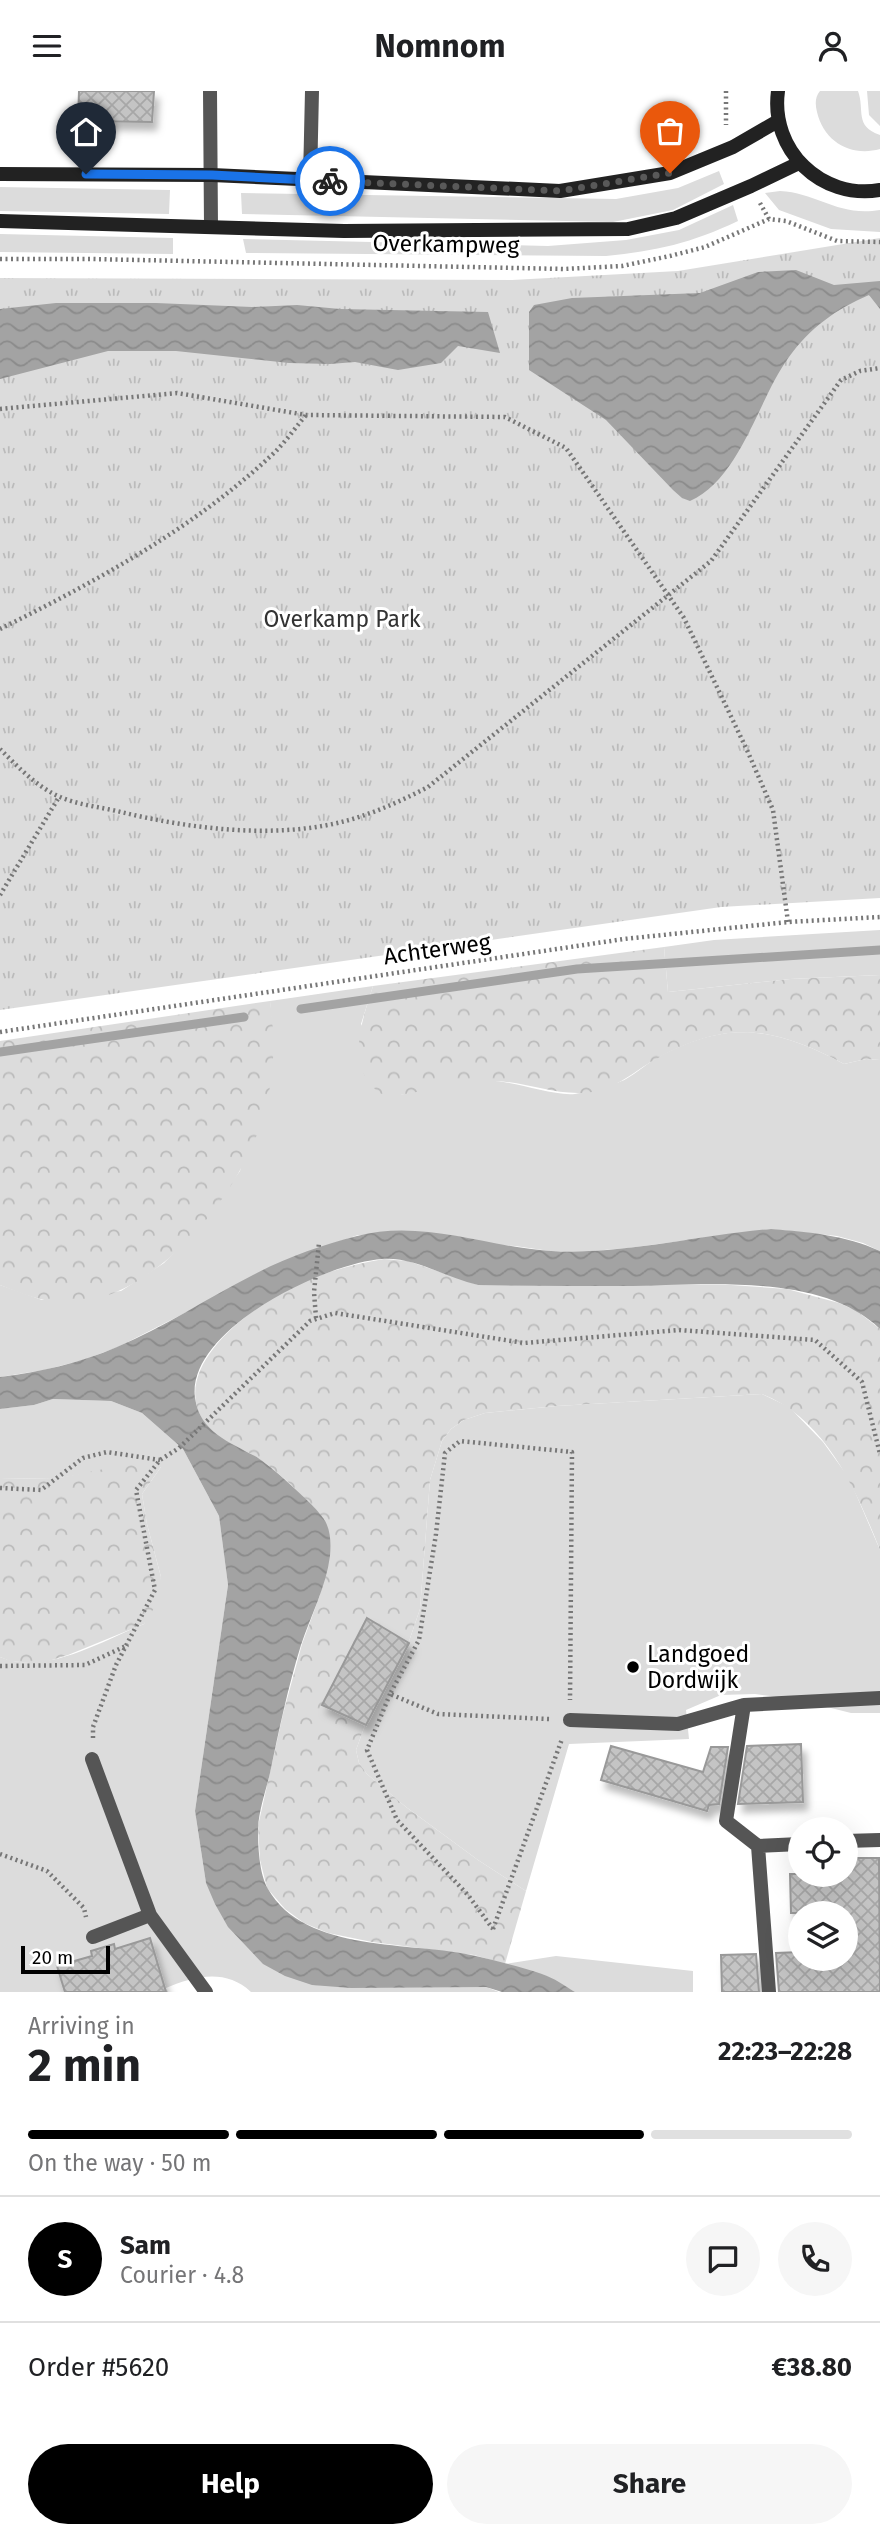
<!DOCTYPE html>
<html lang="en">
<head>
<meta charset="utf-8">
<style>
	:root { --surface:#fff; --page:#f6f6f6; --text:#202124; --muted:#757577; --line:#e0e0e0; --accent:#000 }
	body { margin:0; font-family:"Fira Sans",sans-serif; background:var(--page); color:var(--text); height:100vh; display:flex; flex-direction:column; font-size:26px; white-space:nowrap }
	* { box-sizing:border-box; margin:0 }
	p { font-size:23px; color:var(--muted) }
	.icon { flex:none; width:38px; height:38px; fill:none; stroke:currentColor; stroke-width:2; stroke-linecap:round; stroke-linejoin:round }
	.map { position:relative; height:1901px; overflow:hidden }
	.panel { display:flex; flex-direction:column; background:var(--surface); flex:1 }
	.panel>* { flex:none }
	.tools { position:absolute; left:788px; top:1726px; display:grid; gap:14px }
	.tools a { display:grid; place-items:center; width:70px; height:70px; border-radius:50%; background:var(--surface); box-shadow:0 7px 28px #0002; font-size:35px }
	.scale { position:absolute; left:21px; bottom:18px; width:89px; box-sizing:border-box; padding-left:7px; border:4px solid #000; border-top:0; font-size:19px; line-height:24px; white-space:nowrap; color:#000; -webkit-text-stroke:5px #fff; paint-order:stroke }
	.pin { position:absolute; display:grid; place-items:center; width:60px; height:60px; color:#fff; margin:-72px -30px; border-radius:50% 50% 50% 0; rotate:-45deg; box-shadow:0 0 7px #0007 }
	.pin .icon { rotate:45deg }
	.courier { position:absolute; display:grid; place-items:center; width:70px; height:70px; margin:-35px; border:5px solid #1a73e8; border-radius:50%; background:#fff; color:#222; box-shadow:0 2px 9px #0007 }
	.headline em { font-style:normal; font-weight:700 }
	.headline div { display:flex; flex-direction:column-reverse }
	.headline { display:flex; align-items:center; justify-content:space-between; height:119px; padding:0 28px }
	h1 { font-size:46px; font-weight:700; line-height:52px }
	.bar { display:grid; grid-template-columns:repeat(4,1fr); gap:10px 7px; align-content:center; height:84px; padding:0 28px }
	.bar i { height:9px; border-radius:5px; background:var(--line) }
	.bar .active { background:var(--accent) }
	.bar p { grid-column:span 4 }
	.line { display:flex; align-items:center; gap:18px; padding:0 28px; border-top:2px solid var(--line) }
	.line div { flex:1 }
	.round { display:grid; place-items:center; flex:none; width:74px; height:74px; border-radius:37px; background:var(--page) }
	.cta { display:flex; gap:14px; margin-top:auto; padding:14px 28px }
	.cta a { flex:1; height:80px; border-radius:42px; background:var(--accent); color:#fff; font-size:28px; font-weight:700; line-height:80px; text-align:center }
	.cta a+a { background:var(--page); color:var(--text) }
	header { display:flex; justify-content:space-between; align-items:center; height:91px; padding:0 28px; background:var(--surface); font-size:32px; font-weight:700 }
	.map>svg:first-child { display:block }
	.green { fill:#dcdcdc }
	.forest { fill:url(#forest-crowns) }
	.park { fill:url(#park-tufts) }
	.water { fill:url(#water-waves) }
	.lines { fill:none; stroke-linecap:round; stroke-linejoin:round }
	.stream { stroke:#a3a3a3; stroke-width:9 }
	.building { fill:url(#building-cross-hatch); stroke:#999; stroke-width:2; filter:url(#shadow) }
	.path { stroke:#777; stroke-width:4.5; stroke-dasharray:2 3.5; stroke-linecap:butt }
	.lane { stroke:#555; stroke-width:14 }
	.secondary { stroke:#222; stroke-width:14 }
	.done { stroke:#595959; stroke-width:7; stroke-dasharray:0 12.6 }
	.route { stroke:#1a73e8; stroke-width:9 }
	.poi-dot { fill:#000; stroke:#fff; stroke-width:2.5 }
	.labels { text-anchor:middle; stroke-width:6; stroke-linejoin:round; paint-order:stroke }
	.street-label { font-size:23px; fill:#000; stroke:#fff }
	.park-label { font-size:23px; fill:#333; stroke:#fff }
	.poi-label { font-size:23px; fill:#000; stroke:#fff; text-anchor:start }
</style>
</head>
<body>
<header><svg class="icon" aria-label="menu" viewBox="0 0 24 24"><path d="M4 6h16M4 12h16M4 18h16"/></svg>Nomnom<svg class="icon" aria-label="person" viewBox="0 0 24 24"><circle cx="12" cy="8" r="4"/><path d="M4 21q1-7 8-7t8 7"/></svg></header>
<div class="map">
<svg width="880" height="1901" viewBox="0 0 880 1901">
	<defs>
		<pattern id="forest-crowns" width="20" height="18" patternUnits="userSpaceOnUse" patternTransform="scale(1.75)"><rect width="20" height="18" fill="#dcdcdc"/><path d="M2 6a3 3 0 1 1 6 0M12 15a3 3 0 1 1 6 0" fill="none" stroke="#bbb"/></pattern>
		<pattern id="park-tufts" width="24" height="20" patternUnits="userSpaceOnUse" patternTransform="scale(1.75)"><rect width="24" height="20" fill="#dcdcdc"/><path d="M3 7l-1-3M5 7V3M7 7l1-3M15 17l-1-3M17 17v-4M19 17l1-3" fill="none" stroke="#bbb"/></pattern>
		<pattern id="water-waves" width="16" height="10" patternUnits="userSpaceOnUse" patternTransform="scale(1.75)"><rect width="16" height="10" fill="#a3a3a3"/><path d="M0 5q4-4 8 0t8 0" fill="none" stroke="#8b8b8b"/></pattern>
		<pattern id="building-cross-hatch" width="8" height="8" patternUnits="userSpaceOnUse" patternTransform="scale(1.75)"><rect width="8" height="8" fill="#c4c4c4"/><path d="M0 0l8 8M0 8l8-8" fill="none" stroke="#a7a7a7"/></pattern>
		<filter id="shadow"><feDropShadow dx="4.5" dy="8" stdDeviation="3.5" flood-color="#0004"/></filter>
	</defs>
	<rect width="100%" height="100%" fill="#fff"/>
	<path class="green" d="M820 0H858C865 19 854 35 880 44V58C851 66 824 51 817 21 815 13 815 6 820 0Z
		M867 0H880V35L869 24Z
		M719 80 724 93 673 119 613 131 242 123 241 102 616 108 678 97Z
		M0 96 170 99 169 123 0 120Z
		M780 100C818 102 838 126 880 119V141L831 138 779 119 765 102Z
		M733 114 738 130C692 152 656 160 606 165L246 162 243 148 548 155 626 149 679 139Z
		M0 143 173 147V163L0 161Z
		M880 839V884L790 888 668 901 664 856 714 849Z
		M373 895 361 933 400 1004C431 997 463 988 495 990 519 992 553 1005 575 1003 587 1001 615 994 626 988 637 982 646 973 657 967 728 928 774 936 844 973L866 968 880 969V1160L863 1152 837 1145 771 1138 628 1157 592 1160H550L515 1155 358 1144 299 1164 118 1256 83 1269 44 1279 0 1286V1194L42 1209 121 1200 164 1172 198 1137 240 1080 273 951 270 910Z
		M762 1303 789 1316 823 1351 849 1387 880 1459V1622H851L795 1608 755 1603 721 1604 686 1619 689 1648 569 1653 526 1800 478 1769 406 1716 367 1683 359 1672 356 1659 368 1626 404 1565 420 1518 430 1389 442 1350 451 1338 464 1329 485 1322 557 1315Z
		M53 1308 111 1310 142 1322 183 1358 219 1425 228 1494 195 1720 206 1792 423 1896H486L499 1901H251C226 1877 194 1885 166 1897L168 1901H0V1566C45 1585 102 1550 144 1533L161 1486 147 1433 142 1403 161 1376 89 1382 54 1388 0 1387V1318L34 1314Z
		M556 1865 693 1880V1901H575L544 1884 505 1873Z"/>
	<path class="forest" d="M664 856 668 901 790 888 880 884V969L866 968 844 973C774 936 729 928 658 967 637 978 620 995 597 1000 561 1008 527 990 492 990 455 990 422 1002 386 1006 343 981 361 933 373 895Z
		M270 910C275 945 275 980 266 1015 247 1096 160 1207 72 1212 48 1213 22 1203 0 1194V950Z
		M384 1168 408 1170 478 1194H731L787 1198 839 1212 857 1220 880 1238V1459C856 1399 826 1328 762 1303L557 1315 485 1322 464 1329 451 1338 442 1350 430 1389 420 1518 404 1565 368 1626 356 1659 359 1672 367 1683 406 1716 478 1769 526 1800 505 1873 474 1864 372 1851 328 1842 304 1832 285 1818 267 1797 260 1769 258 1735 283 1623 302 1553 320 1504 325 1429C310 1411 278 1380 258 1367 242 1356 222 1353 208 1336 162 1280 251 1215 297 1194 324 1181 354 1173 384 1168Z
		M129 1373 161 1376 142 1403 147 1433 161 1486 158 1511 144 1533 68 1564 39 1573 10 1570 0 1566V1387L54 1388Z"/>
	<path class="park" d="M880 147V807L721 816 0 919V187L512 189 678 180Z"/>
	<path class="water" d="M796 179 834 194 880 190V218L869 204C836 218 810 237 789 266 758 308 741 387 690 410L682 407 673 399 606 329 529 279V221L534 214 572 207 700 202 758 181Z
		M56 212H156L252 216 297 214 340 218 488 221 500 262 458 255 441 272 398 279 355 271 330 273 289 272 176 260H108L0 288V218Z
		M771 1138C809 1141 845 1144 880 1160V1238C820 1180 700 1195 623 1195 575 1195 526 1195 478 1194 446 1187 416 1166 382 1168 325 1172 186 1239 195 1307 200 1341 229 1351 255 1365 268 1372 317 1416 324 1428 331 1439 331 1453 330 1465 326 1496 311 1524 301 1554 288 1596 279 1639 270 1682 266 1699 259 1719 258 1737 258 1755 259 1782 268 1798 305 1863 413 1850 476 1865 497 1870 521 1876 542 1883 554 1887 565 1895 575 1901H502L486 1896 351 1897 312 1894 285 1885 263 1873 228 1836 215 1813 206 1792 195 1720 228 1494 219 1425 183 1358 142 1322 111 1310 53 1308 34 1314 0 1318V1286C40 1281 80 1272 117 1256 165 1236 207 1207 253 1184 285 1167 322 1154 357 1145 422 1128 486 1156 551 1160 625 1164 698 1144 771 1138Z"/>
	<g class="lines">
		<path class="stream" d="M301 918 577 878 880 859
			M0 961 244 926"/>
	</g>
	<path class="building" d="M79 0H154L152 31 78 30Z
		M367 1527 409 1552 366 1634 322 1614Z
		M801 1653 803 1711 738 1713 747 1655Z
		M611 1655 703 1681 711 1656H728L719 1713 709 1714 707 1720 601 1689Z
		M845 1767H879L880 1901H779L776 1862 800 1861V1867H845V1822H791L790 1783H845Z
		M150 1847 166 1901H65L57 1875 92 1865 91 1860 114 1853 115 1858Z
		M756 1863 759 1901H722L721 1864Z"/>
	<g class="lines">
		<path class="path" d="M726 0V34
			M760 112 769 128
			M0 168H91L564 178 622 175 670 165 705 156 769 128 786 130 837 150 880 151
			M0 318 177 302 306 324 505 326 566 357 684 527 747 659 773 719 788 831
			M0 538C97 490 196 436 275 361 286 350 296 336 306 324
			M0 658C17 675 36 695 58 705 77 714 101 716 121 721 191 738 278 749 349 729 377 721 403 709 428 696L711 470 841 289 860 280 880 277
			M0 804 59 706
			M0 941 624 848 788 831 880 826
			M316 1227 314 1201 319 1152
			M0 1397 41 1399 83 1367 107 1361 160 1369
			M0 1575 85 1574 128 1554
			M390 1603 367 1659 397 1729 468 1804 493 1838
			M549 1628 438 1623 390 1603 419 1549 436 1443 445 1362 460 1350 572 1361 570 1609
			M93 1647V1636L116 1574 155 1499 136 1399 160 1369 179 1357 310 1230 335 1222 524 1252 679 1239 815 1249 862 1291 880 1363
			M0 1763 47 1780 84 1817 86 1826
			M493 1838 562 1648"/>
		<path class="lane" d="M210 0 211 135
			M310 89 312 0
			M570 1629 678 1633 744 1614
			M92 1668 150 1824 206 1901
			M845 1750 880 1749
			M758 1755 726 1730 744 1614 880 1607
			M93 1846 150 1824
			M769 1901 758 1755 800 1753"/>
		<path class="secondary" d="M778 0C770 59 821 109 880 99
			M0 83 212 84 560 100 670 82 733 56 778 30
			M0 130 344 140 628 138 676 127 751 95 799 72"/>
	</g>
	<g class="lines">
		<path class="done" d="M330 90 560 100 670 82"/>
		<path class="route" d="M86 83 212 84 330 90"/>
	</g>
	<circle class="poi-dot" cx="633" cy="1576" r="7"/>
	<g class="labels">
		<g class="street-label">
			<text transform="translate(446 153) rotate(1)" y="8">Overkampweg</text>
			<text transform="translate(437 858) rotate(-8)" y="8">Achterweg</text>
		</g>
		<g class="park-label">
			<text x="342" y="536">Overkamp Park</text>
		</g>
		<g class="poi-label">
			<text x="647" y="1571">Landgoed<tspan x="647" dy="26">Dordwijk</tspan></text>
		</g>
	</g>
</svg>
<div class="tools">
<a><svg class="icon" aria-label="locate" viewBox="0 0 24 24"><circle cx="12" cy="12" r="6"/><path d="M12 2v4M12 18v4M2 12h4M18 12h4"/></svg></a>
<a><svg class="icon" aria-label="layers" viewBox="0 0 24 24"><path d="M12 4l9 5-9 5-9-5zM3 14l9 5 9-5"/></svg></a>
</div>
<div class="scale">20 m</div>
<div class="pin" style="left:670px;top:82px;background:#ea580c"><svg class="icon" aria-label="bag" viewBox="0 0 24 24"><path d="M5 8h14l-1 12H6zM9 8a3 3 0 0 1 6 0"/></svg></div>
<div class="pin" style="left:86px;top:83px;background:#1f2937"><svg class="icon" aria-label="home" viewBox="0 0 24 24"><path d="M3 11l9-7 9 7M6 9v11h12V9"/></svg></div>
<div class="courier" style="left:330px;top:90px"><svg class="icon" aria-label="bike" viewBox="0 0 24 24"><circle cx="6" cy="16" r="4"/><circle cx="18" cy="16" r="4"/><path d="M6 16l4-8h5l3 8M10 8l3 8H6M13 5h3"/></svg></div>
</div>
<section class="panel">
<div class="headline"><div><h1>2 min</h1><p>Arriving in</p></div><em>22:23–22:28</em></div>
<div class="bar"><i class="active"></i><i class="active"></i><i class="active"></i><i></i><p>On the way · 50 m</p></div>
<div class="line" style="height:126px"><b class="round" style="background:var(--accent);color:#fff">S</b><div><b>Sam</b><p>Courier · 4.8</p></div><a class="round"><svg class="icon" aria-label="chat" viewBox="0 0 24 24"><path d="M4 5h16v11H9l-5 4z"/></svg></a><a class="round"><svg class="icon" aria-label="phone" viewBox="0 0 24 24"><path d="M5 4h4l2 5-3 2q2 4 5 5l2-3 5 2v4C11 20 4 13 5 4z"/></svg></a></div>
<div class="line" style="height:91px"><div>Order #5620</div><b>€38.80</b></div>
<div class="cta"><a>Help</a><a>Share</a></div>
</section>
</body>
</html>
